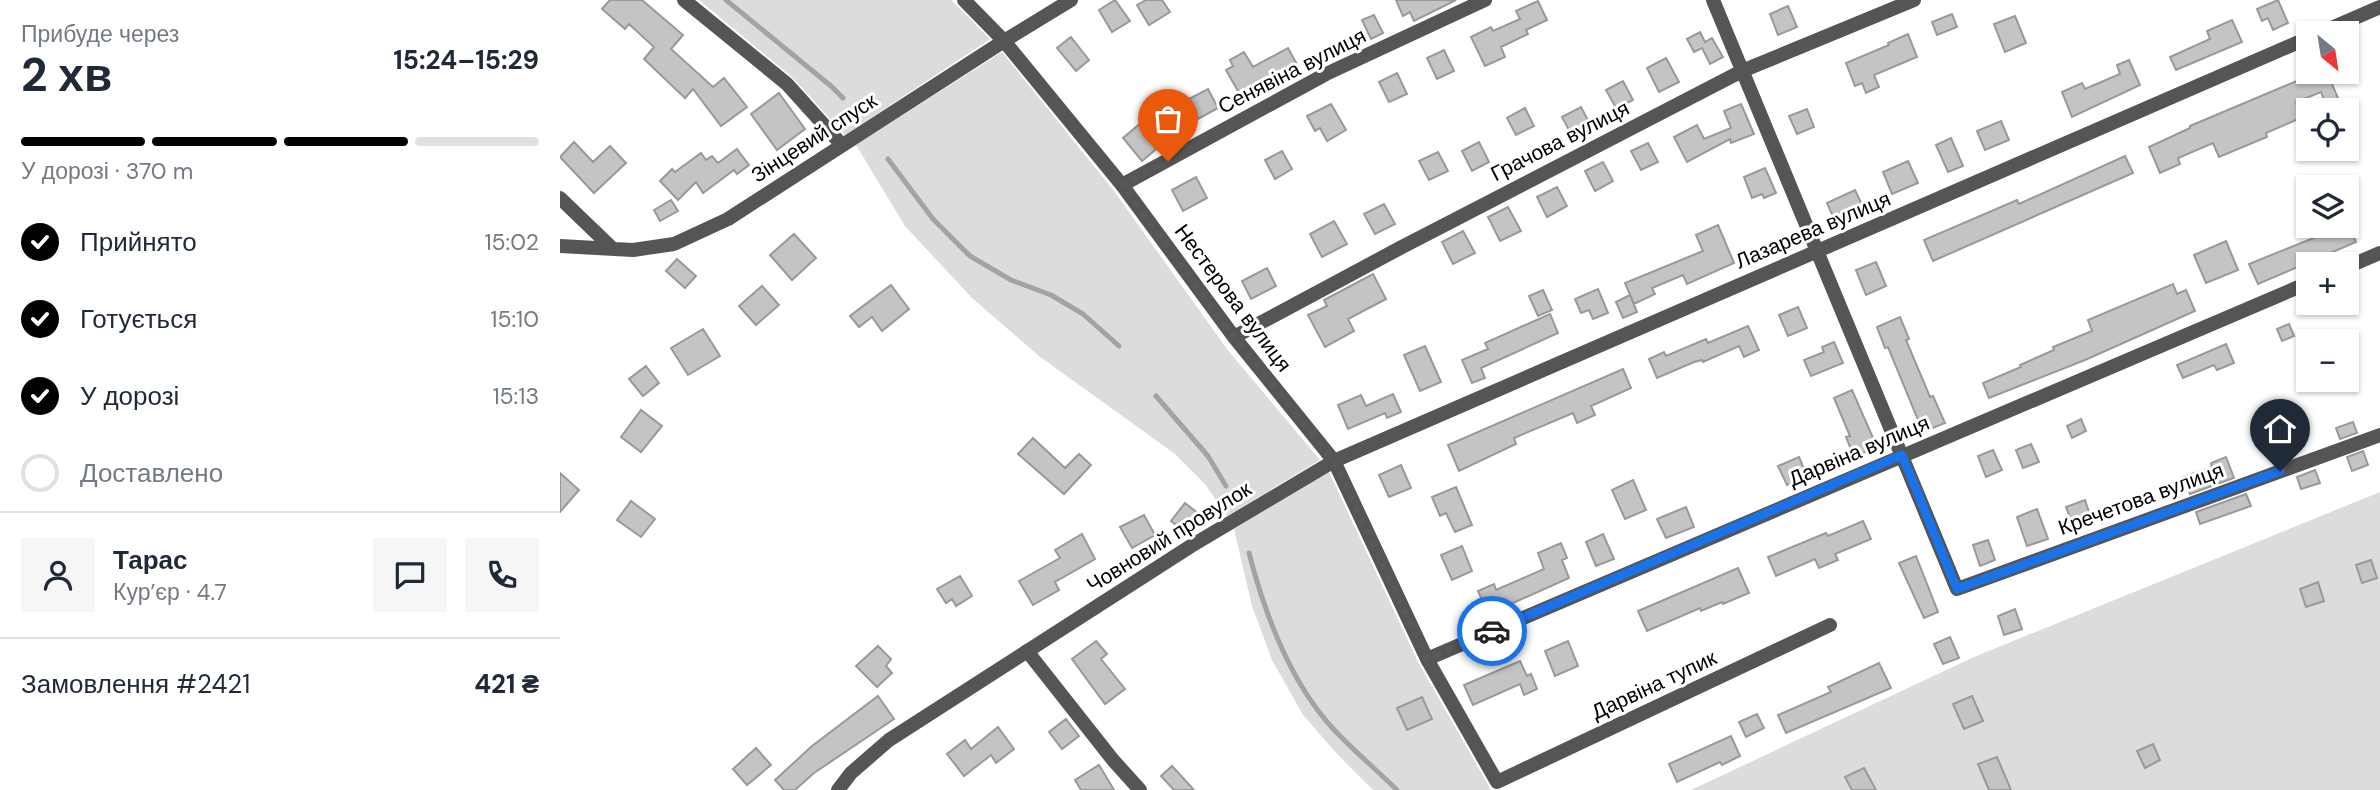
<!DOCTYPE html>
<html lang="uk">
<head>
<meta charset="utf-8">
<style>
	:root { --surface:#fff; --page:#f6f6f7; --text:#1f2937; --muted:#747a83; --line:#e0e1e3; --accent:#000 }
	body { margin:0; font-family:"DM Sans",sans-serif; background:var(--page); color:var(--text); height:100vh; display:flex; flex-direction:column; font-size:26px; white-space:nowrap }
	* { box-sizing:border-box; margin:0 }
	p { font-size:23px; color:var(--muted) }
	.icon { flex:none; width:38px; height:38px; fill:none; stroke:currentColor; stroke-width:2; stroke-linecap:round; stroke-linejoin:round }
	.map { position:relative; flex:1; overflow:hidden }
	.side { display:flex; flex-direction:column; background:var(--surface); width:560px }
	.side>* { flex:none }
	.needle { width:46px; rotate:150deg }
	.buttons { position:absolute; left:1736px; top:21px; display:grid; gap:14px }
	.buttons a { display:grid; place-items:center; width:63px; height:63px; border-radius:0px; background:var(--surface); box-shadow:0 2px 5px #0004; font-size:35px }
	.pin { position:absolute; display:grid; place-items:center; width:60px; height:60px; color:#fff; margin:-72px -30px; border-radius:50% 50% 50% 0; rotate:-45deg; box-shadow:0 0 7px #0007 }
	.pin .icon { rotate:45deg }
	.courier { position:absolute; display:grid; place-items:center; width:70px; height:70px; margin:-35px; border:5px solid #1a73e8; border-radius:50%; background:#fff; color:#222; box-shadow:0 2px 9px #0007 }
	.summary em { font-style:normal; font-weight:700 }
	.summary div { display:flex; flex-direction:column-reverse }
	.summary { display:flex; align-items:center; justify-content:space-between; height:119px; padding:0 21px }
	h1 { font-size:46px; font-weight:700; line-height:52px }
	.bar { display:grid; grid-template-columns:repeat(4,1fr); gap:10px 7px; align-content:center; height:84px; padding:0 21px }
	.bar i { height:9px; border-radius:5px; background:var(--line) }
	.bar .current { background:var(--accent) }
	.bar p { grid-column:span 4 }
	.line { display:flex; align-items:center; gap:18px; padding:0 21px; border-top:2px solid var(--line) }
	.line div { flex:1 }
	.round { display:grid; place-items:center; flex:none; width:74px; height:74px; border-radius:0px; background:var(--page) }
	ol { padding:0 21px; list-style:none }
	li { display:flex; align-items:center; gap:21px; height:77px }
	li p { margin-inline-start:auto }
	li .icon { padding:7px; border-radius:50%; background:var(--accent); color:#fff; stroke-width:4 }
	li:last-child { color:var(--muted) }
	li i { width:38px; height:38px; border:4px solid var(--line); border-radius:50% }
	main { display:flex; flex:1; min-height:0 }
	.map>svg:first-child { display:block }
	.green { fill:#dcdcdc }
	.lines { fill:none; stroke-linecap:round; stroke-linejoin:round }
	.stream { stroke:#a3a3a3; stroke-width:5 }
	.building { fill:#c4c4c4; stroke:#999; stroke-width:2 }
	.minor { stroke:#555; stroke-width:14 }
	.tertiary { stroke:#555; stroke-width:14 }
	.done { stroke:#595959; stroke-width:7; stroke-dasharray:0 12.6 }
	.route { stroke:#1a73e8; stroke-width:9 }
	.labels { text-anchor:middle; stroke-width:6; stroke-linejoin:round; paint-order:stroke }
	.street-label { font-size:21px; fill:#000; stroke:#fff }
</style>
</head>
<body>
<main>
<section class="side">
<div class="summary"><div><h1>2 хв</h1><p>Прибуде через</p></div><em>15:24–15:29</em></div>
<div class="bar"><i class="current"></i><i class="current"></i><i class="current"></i><i></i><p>У дорозі · 370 m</p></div>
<ol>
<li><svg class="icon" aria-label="check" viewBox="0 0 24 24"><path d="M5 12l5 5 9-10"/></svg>Прийнято<p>15:02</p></li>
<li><svg class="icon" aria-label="check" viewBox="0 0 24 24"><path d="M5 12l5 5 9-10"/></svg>Готується<p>15:10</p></li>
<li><svg class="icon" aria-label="check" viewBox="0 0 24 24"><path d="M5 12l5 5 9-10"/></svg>У дорозі<p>15:13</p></li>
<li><i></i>Доставлено</li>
</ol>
<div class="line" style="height:126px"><a class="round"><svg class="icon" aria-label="person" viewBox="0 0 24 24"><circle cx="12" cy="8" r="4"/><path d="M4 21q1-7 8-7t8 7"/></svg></a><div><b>Тарас</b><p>Кур’єр · 4.7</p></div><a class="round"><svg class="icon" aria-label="chat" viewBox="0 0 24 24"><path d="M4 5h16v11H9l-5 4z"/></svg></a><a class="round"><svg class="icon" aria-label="phone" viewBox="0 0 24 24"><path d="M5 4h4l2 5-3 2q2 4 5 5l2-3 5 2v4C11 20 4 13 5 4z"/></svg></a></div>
<div class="line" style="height:91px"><div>Замовлення #2421</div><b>421 ₴</b></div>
</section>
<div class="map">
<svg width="1820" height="790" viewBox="0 0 1820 790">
	<rect width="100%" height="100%" fill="#fff"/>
	<path class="green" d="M139 0H391L430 39 285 135 233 78Z
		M442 52 554 191 667 349 760 460 667 516 645 484 615 454 479 356 412 298 345 226 296 145Z
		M769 472 858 662 931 790H813L779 756 743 715 712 660 692 606 674 529Z
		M1820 492V790H1131L1414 657Z"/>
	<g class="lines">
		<path class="stream" d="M166 0 271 86 283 98
			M328 159 373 219 410 256 451 280 491 295 523 314 559 346
			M596 396 648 456 666 486
			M689 553C703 607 722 660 754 705 776 737 810 763 837 790"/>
	</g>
	<path class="building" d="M50 0H82L123 35 111 49 153 87 164 78 187 107 161 126 133 89 125 98 84 59 94 47 69 24 65 29 42 9Z
		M555 0 570 21 552 32 539 10Z
		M586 0H602L610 12 589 25 577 5Z
		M836 0H896L854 21 850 12 843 16Z
		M1718 0 1728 23 1713 30 1708 18 1702 21 1697 9Z
		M978 1 987 20 966 30 968 34 941 47 945 57 925 66 911 37 931 27 933 31 960 19 956 11Z
		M1228 6 1237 27 1218 35 1210 14Z
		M1392 14 1397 27 1377 35 1372 22Z
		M814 15 823 33 811 39 802 20Z
		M1455 16 1466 43 1445 52 1434 24Z
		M1672 20 1682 42 1616 70 1610 57 1650 39 1647 31Z
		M1140 32 1145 42 1152 38 1163 57 1150 64 1142 48 1134 52 1127 39Z
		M1348 34 1357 57 1314 75 1319 87 1306 93 1302 83 1295 86 1286 63 1329 45 1328 43Z
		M511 37 529 60 516 71 497 48Z
		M728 48 740 70 682 98 666 70 673 66 670 60 684 52 693 67Z
		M884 50 894 71 877 79 867 58Z
		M1106 58 1119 82 1099 92 1087 68Z
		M1569 60 1580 85 1512 117 1502 92 1522 83 1525 89 1560 74 1557 65Z
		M1758 72H1767L1783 110H1768L1761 92 1736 102 1743 117 1706 133 1707 137 1659 157 1653 143 1618 158 1620 164 1600 173 1589 147 1630 128V126Z
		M837 73 847 94 829 102 819 82Z
		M1063 81 1073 100 1056 108 1046 90Z
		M648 89 658 108 638 119 627 100Z
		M219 93 245 129 217 150 191 114Z
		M771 104 786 130 767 141 760 128 755 131 747 116Z
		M1181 104 1194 134 1171 143 1170 139 1127 162 1114 137 1137 125 1144 139 1171 128 1164 111Z
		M1021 107 1031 126 1012 136 1002 117Z
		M965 108 974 126 956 135 947 118Z
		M1247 109 1254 127 1237 134 1229 116Z
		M1441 121 1449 140 1425 150 1417 131Z
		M582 122 601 145 582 161 563 138Z
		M1391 138 1403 166 1388 172 1376 145Z
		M14 142 33 162 50 146 66 163 34 193 0 157Z
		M919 142 929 162 912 171 902 151Z
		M1088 143 1098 162 1081 170 1071 151Z
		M177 149 189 165 177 174 174 170 143 193 136 182 118 200 100 181 112 169 115 172 141 153 146 160 152 156 158 163Z
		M722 151 732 169 715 179 705 160Z
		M878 152 888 171 869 180 859 161Z
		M1565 156 1573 173 1373 261 1364 240 1457 200 1459 204Z
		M1348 161 1358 183 1332 194 1323 172Z
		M1043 162 1053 181 1035 191 1025 171Z
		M1205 168 1216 193 1204 198 1202 194 1192 198 1184 177Z
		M636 177 647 198 623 211 612 190Z
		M997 187 1007 206 987 217 977 197Z
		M1295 190 1303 207 1274 219 1267 203Z
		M111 200 118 211 100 221 94 210Z
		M824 204 835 224 815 234 804 214Z
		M948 207 961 231 940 241 928 217Z
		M774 221 787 244 762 257 750 234Z
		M1788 224 1796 242 1698 284 1689 264Z
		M1158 225 1174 263 1127 284 1123 275 1092 288 1095 294 1074 304 1065 283 1143 251 1136 235Z
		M903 231 915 253 893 264 882 242Z
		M234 234 256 258 232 280 210 255Z
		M1666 241 1678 270 1646 283 1634 255Z
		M117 259 136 276 125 288 106 271Z
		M1316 262 1326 286 1306 295 1296 270Z
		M707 268 716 286 691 299 682 281Z
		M813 274 826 299 788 319 794 331 765 347 748 315 767 306 764 300Z
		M1613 284 1617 294 1626 290 1635 311 1525 360 1429 398 1423 383 1461 367 1460 365 1494 350 1493 347 1532 331 1528 320Z
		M331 285 349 309 322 331 312 317 299 327 290 316Z
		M202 286 219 305 196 325 179 306Z
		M1038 289 1048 313 1033 319 1029 310 1021 313 1015 299Z
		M983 290 992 310 978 316 969 296Z
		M1070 295 1077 312 1063 318 1056 302Z
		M1238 307 1247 328 1228 336 1219 315Z
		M990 314 998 333 921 368 925 378 912 383 902 360 928 349 925 343Z
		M1340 317 1349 339 1346 340 1370 397 1373 396 1385 423 1363 432 1328 347 1325 348 1317 327Z
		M1729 324 1734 336 1722 341 1717 329Z
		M1188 326 1199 350 1184 357 1179 346 1143 362 1142 360 1134 362 1097 378 1089 359 1104 352 1106 356 1146 339 1148 343Z
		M143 329 160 356 128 375 111 348Z
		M1274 342 1283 363 1251 376 1244 360 1264 352 1262 347Z
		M1666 344 1674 363 1657 370 1654 365 1623 378 1617 365Z
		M865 346 881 382 860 391 844 355Z
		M86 366 99 383 83 396 69 379Z
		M1063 369 1071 388 1031 406 1035 415 1017 423 1013 413 954 438 956 444 899 471 888 445Z
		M1292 390 1317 447 1294 457 1286 437 1290 436 1274 398Z
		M833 394 841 412 827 418 825 413 788 429 778 405 801 395 806 406Z
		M81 410 102 426 81 452 61 437Z
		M1521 419 1526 431 1512 438 1507 426Z
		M1793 422 1797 433 1780 439 1776 428Z
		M473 438 505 468 519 454 531 465 504 494 458 454Z
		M1471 444 1479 462 1463 468 1456 450Z
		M1433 450 1442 470 1426 477 1418 456Z
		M1803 451 1808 465 1792 471 1787 457Z
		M1239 457 1247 476 1227 485 1218 466Z
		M1666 457 1674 478 1630 494 1623 477 1652 467 1651 463Z
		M841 465 851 488 829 497 819 475Z
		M1755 470 1760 483 1741 489 1737 477Z
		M0 473 19 490 0 512Z
		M1073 480 1086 510 1065 519 1052 490Z
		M896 487 912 525 895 532 886 513 880 516 872 497Z
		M1686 494 1691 506 1640 524 1636 512Z
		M1525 500 1531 518 1513 525 1506 507Z
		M71 501 95 519 81 537 57 520Z
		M625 503 639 514 625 532 611 521Z
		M1126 507 1134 527 1106 538 1097 519Z
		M1477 509 1488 539 1467 546 1457 517Z
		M584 515 595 535 572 548 560 527Z
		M1303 521 1311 539 1275 554 1278 560 1259 568 1255 559 1216 576 1208 557 1266 533 1268 536Z
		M522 534 535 559 495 582 499 590 473 605 459 581 500 558 495 550Z
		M1043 534 1054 559 1036 566 1026 542Z
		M1428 540 1435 560 1420 566 1413 545Z
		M1001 543 1007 558 1002 560 1009 578 935 611 938 616 920 623 914 609 924 605 918 591 934 584 936 590 984 569 978 553Z
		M902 546 912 571 892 580 881 555Z
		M1356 556 1378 612 1364 618 1339 563Z
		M1811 560 1817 578 1802 583 1796 565Z
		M1178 568 1189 593 1163 604 1162 602 1141 611 1140 608 1087 631 1078 611Z
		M400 576 412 596 396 606 392 599 386 603 377 589Z
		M1758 582 1764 601 1746 607 1740 589Z
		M1455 609 1462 629 1444 635 1438 616Z
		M1390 637 1399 658 1383 664 1374 644Z
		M536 641 547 654 541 659 565 689 545 704 512 659Z
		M1008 641 1018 666 995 676 985 651Z
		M318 646 331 659 326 666 332 673 317 687 296 666Z
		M960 661 967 676 971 674 977 689 964 695 960 684 913 705 904 685Z
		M1319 663 1331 688 1226 733 1218 715 1271 692 1268 687Z
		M318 696 334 719 254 773 235 790H224L215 780 252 746Z
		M1412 696 1423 721 1404 729 1393 704Z
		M862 697 872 719 847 730 837 708Z
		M1197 714 1204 728 1186 737 1179 722Z
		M506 719 519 736 502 749 489 732Z
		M438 727 454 749 436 763 431 755 404 776 387 754 405 740 411 749Z
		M1171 736 1180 756 1162 765 1160 762 1117 782 1109 764Z
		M1593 744 1600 760 1585 768 1577 751Z
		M196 748 211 765 187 785 173 769Z
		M1437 757 1451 790H1429L1418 764Z
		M539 765 554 790H521L515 780Z
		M612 766 634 790H614L601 776Z
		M1304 768 1316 790H1292L1285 777Z"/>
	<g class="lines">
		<path class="minor" d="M124 0 227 84 282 145
			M404 0 444 41 562 185 674 337 774 461 867 659 937 782 1270 625
			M1153 0 1397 589 1820 435
			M562 185 766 74 925 0
			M0 198 53 249
			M0 246 73 250 114 244 168 219 444 41 511 0
			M1787 267 1820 253
			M674 337 840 248 1182 71 1354 0
			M467 651 553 760 580 790
			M867 659 1748 283"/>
		<path class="tertiary" d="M1760 33 1820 7
			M278 790 291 773 329 740 631 546 774 461 1748 38"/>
	</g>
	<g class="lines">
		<path class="done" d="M608 161 562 185 674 337 774 461 867 659 932 631"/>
		<path class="route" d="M932 631 1342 455 1397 589 1720 471"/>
	</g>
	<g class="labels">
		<g class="street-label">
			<text transform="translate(732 71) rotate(-27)" y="7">Сенявіна вулиця</text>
			<text transform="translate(254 138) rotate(-33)" y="7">Зінцевий спуск</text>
			<text transform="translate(1000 141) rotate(-27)" y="7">Грачова вулиця</text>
			<text transform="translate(1253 230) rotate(-23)" y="7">Лазарева вулиця</text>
			<text transform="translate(673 298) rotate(53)" y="7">Нестерова вулиця</text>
			<text transform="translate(1299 451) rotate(-23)" y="7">Дарвіна вулиця</text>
			<text transform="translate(1581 499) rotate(-20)" y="7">Кречетова вулиця</text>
			<text transform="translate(609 537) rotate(-32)" y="7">Човновий провулок</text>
			<text transform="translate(1094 685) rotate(-25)" y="7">Дарвіна тупик</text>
		</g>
	</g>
</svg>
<div class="buttons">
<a><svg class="needle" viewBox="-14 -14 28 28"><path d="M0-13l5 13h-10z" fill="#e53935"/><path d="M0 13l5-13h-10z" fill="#747a83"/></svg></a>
<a><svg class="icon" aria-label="locate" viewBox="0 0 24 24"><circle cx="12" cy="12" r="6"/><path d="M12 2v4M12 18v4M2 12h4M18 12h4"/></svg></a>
<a><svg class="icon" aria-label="layers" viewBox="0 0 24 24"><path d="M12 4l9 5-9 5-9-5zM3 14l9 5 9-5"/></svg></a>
<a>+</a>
<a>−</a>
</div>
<div class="pin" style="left:608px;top:161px;background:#ea580c"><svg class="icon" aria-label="bag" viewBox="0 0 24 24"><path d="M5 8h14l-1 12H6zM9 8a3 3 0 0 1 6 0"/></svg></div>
<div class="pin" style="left:1720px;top:471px;background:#1f2937"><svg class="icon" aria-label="home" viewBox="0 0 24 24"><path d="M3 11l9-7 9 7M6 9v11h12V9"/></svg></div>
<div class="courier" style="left:932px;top:631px"><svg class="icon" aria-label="car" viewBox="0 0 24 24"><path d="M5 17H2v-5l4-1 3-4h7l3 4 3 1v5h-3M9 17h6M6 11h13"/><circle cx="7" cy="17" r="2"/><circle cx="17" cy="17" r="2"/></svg></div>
</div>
</main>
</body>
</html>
